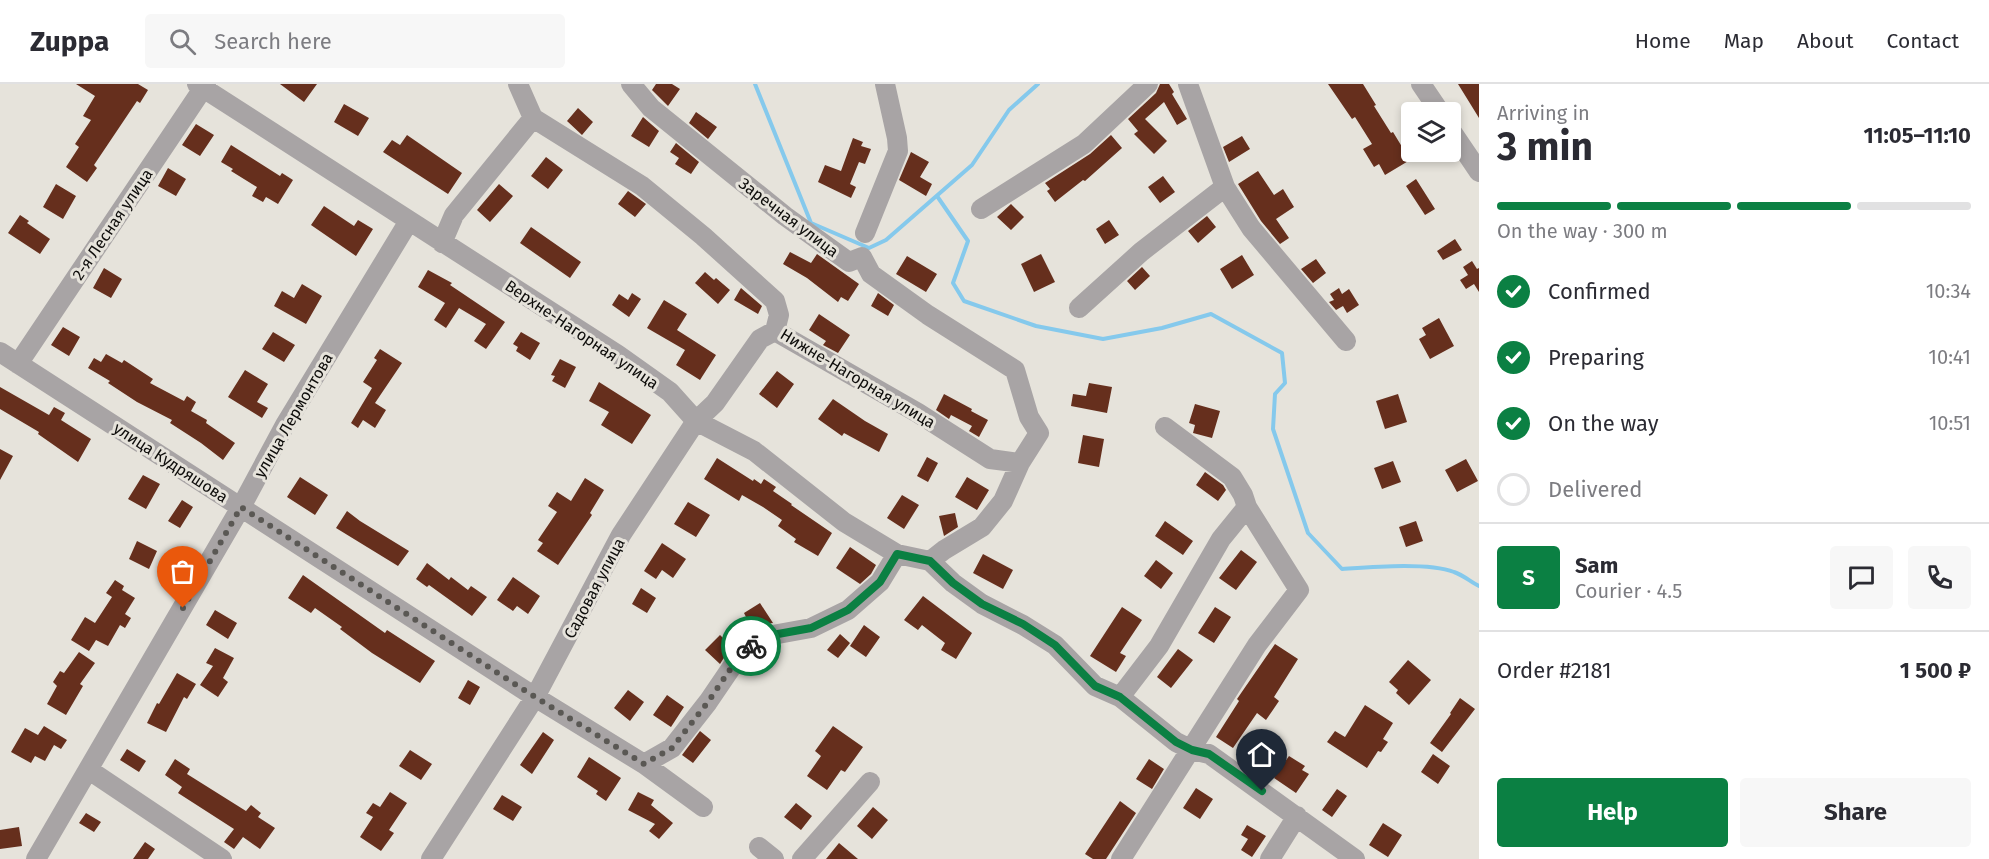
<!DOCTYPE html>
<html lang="en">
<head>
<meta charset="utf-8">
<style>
	:root { --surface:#fff; --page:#f7f7f7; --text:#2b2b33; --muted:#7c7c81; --line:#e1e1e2; --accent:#0b8043 }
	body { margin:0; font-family:"Fira Sans",sans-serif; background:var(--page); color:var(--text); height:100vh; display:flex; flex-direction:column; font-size:22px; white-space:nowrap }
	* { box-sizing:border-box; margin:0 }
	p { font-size:20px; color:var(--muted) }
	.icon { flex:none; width:33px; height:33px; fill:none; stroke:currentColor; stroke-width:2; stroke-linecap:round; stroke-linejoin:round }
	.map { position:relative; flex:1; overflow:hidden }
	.details { display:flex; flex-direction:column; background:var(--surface); width:510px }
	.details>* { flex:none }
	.controls { position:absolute; left:1401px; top:18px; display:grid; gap:12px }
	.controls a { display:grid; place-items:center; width:60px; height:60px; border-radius:6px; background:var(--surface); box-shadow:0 3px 9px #0003; font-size:30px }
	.pin { position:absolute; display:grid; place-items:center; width:51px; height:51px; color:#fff; margin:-62px -26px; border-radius:50% 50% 50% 0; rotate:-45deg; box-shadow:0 0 6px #0007 }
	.pin .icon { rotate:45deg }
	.courier { position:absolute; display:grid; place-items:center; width:60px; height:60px; margin:-30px; border:4px solid #0b8043; border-radius:50%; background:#fff; color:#222; box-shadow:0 2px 8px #0007 }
	.summary em { font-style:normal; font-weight:700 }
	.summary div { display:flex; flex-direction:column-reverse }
	.summary { display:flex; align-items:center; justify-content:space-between; height:102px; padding:0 18px }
	h1 { font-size:39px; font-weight:700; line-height:45px }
	.bar { display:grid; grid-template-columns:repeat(4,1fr); gap:9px 6px; align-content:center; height:72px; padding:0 18px }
	.bar i { height:8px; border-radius:4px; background:var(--line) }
	.bar .current { background:var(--accent) }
	.bar p { grid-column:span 4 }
	.line { display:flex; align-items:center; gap:15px; padding:0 18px; border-top:2px solid var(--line) }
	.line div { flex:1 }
	.round { display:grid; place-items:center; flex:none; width:63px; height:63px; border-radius:6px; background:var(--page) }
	ol { padding:0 18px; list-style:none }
	li { display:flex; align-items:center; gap:18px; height:66px }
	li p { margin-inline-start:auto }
	li .icon { padding:6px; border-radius:50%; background:var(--accent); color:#fff; stroke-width:4 }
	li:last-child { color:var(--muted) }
	li i { width:33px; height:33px; border:3px solid var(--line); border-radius:50% }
	.button { display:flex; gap:12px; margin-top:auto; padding:12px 18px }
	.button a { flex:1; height:69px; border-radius:6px; background:var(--accent); color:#fff; font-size:24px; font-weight:700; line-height:69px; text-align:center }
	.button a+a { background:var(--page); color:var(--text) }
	header { display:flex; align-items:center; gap:36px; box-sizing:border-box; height:84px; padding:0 30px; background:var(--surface); border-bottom:2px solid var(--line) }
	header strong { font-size:28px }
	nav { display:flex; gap:33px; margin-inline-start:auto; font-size:21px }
	.search { width:420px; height:54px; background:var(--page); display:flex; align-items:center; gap:15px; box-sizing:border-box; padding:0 21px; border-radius:6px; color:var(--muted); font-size:22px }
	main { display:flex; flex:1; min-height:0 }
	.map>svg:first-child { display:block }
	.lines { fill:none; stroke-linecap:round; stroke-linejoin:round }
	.stream { stroke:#85c9ec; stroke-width:4 }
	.building { fill:#662f1d }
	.minor { stroke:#a8a4a5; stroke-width:20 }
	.done { stroke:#5a5854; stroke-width:6; stroke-dasharray:0 10.8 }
	.route { stroke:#0b8043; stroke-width:8 }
	.labels { text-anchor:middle; stroke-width:6; stroke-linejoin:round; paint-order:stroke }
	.street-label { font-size:16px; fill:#0e0d0b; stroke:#e6e3db }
</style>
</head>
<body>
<header>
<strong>Zuppa</strong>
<div class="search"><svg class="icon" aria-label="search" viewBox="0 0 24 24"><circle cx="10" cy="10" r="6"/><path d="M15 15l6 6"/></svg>Search here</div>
<nav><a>Home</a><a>Map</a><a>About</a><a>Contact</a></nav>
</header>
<main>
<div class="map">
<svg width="1479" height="775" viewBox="0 0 1479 775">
	<rect width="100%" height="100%" fill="#e6e3db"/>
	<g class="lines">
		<path class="stream" d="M755 0 811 139 869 164 886 156 972 81 1009 26 1038 0
			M937 112 968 157 953 199 964 217 1036 242 1103 255 1162 244 1211 230 1282 269 1285 299 1275 310 1273 345 1308 449 1342 485C1371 483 1428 478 1454 488 1463 491 1471 498 1479 502"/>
	</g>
	<path class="building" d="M76 0H138L148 6 140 19 137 17 94 81 97 84 87 98 66 83 79 63 75 60 91 36 83 32 95 12Z
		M280 0H317L304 18Z
		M656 0H672L680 5 668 22 652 6Z
		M1160 0H1169L1174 8 1172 10 1187 35 1177 41 1164 18 1145 35 1167 57 1154 70 1134 50 1138 47 1128 35 1156 9Z
		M1328 0H1363L1376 21 1374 22 1391 49 1393 48 1410 76 1385 91 1379 80 1374 83 1363 65 1372 60 1355 33 1352 35Z
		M1458 0H1479V34L1471 21Z
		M344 20 369 34 358 52 334 38Z
		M578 24 593 38 582 51 567 37Z
		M696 28 717 43 708 55 689 39Z
		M643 33 659 47 649 63 631 52Z
		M196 40 214 51 200 72 182 61Z
		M407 51 462 89 448 110 383 68 392 56 400 61Z
		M1111 51 1122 64 1085 97 1083 96 1055 118 1047 107 1050 105 1045 99 1090 70Z
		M1242 52 1250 65 1229 78 1223 63Z
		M853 54 863 58 861 62 871 65 865 80 859 78 850 100 856 103 851 114 818 98 825 81 841 87Z
		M676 59 699 78 691 90 675 80 679 74 670 68Z
		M231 61 280 92 282 89 293 96 278 120 266 113 263 118 252 112 257 103 231 87 233 85 221 78Z
		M911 68 929 78 920 93 932 100 926 112 899 96Z
		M546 73 563 86 548 105 531 92Z
		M168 84 186 95 176 112 158 102Z
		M1258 87 1274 111 1283 105 1294 123 1276 135 1289 154 1280 160 1261 137 1238 100Z
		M1163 92 1175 108 1160 119 1148 103Z
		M1416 95 1435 125 1425 131 1406 102Z
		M56 100 76 112 63 135 43 123Z
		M499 100 513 112 490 138 477 126Z
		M628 107 646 120 635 133 618 120Z
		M1011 120 1024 133 1011 146 997 133Z
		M324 122 354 142 358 136 373 145 356 172 311 141Z
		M20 131 29 137 27 139 50 155 40 170 8 149Z
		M1207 132 1216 143 1198 159 1188 147Z
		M1109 136 1119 151 1105 160 1096 145Z
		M531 143 581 178 570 194 520 159Z
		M1455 155 1462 166 1443 176 1437 167Z
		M790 168 811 179 817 170 859 200 848 217 841 213 838 218 807 194 783 180Z
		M1041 170 1055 198 1034 208 1021 180Z
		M1242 171 1254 191 1232 205 1220 185Z
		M907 172 937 190 926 208 896 190Z
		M1316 175 1326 189 1313 199 1301 185Z
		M1472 177 1477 185 1479 184V208L1474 200 1466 205 1460 196 1468 191 1463 183Z
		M1142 183 1150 192 1135 206 1127 197Z
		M104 184 122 195 111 214 93 204Z
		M428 186 452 199 450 201 505 238 486 265 474 257 486 240 459 224 446 244 434 236 445 219 418 203Z
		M705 188 714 196 716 194 730 206 718 220 695 199Z
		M302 200 322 212 306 240 274 222 282 207 294 214Z
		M741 204 762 222 758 230 734 216Z
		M1339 204 1342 210 1349 205 1359 221 1347 229 1343 222 1336 226 1329 218 1334 216 1330 210Z
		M632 209 641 215 629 233 612 221 619 210 628 216Z
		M878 209 894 221 888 232 871 222Z
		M664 216 687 230 677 246 716 271 700 296 676 281 685 266 647 244Z
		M819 230 850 251 838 269 823 261 826 257 809 246Z
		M1439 234 1454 262 1430 275 1419 255 1426 251 1422 244Z
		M63 243 80 253 69 272 51 261Z
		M273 248 295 261 284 278 262 265Z
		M521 248 540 259 530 276 516 267 518 263 513 260Z
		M380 265 402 279 375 319 386 326 375 344 363 336 358 344 351 339 372 304 363 298 377 276 374 274Z
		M106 270 122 279 124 276 153 295 150 299 184 317 187 312 196 318 191 327 207 336 206 339 235 359 223 376 201 359 170 339 172 336 137 318 108 299 110 297 88 284 94 274 101 278Z
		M560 275 576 283 565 304 552 297 555 292 551 291Z
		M245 286 268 300 257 318 268 324 262 334 228 313Z
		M777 287 794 300 777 324 759 310Z
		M599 298 651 331 632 360 601 341 609 328 589 317Z
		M1089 299 1112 303 1107 329 1071 322 1073 310 1086 312Z
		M0 303 49 331 54 323 65 329 61 336 91 355 78 378 38 350 39 348 0 325Z
		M944 310 972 325 971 327 988 336 979 353 969 347 972 342 951 331 949 335 936 326Z
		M1398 310 1407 338 1385 345 1376 317Z
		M833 315 865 337 888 350 879 368 844 349 842 352 818 335Z
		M1195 320 1220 327 1212 354 1193 349 1195 341 1189 339Z
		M1083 351 1104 355 1099 383 1078 379Z
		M0 365 13 372 0 396Z
		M927 373 938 379 928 398 917 392Z
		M717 374 753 397 754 395 761 400 764 395 776 403 773 407 792 420 791 421 832 449 818 472 794 458 796 455 778 442 782 436 763 423 742 411 739 417 704 395Z
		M1466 375 1478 397 1457 408 1445 386Z
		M1393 377 1401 398 1382 405 1374 384Z
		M1205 388 1223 401 1226 406 1218 417 1196 401Z
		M143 391 160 400 146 425 128 415Z
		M300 393 328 411 315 431 287 413Z
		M967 393 989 406 977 426 955 413Z
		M585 394 604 406 590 429 592 431 558 481 537 467 543 459 538 456 557 428 548 422 557 408 571 417Z
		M902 411 919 421 904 445 887 434Z
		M182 416 193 423 180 444 168 437Z
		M688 418 710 431 696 453 674 440Z
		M347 427 360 437 409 467 398 482 336 444Z
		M955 429 958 443 944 452 939 432Z
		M1165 437 1193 457 1183 471 1155 452Z
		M1416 437 1423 457 1406 463 1399 443Z
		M137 457 157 467 149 485 129 475Z
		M662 459 686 475 673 494 662 486 656 495 644 487Z
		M850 463 876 481 871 490 860 500 836 484Z
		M1241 466 1257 478 1236 506 1219 494Z
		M983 470 1013 486 1003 505 973 489Z
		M1156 476 1173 489 1161 505 1144 492Z
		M427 479 449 496 451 493 468 506 471 502 487 513 472 532 429 501 427 503 416 495Z
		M303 491 385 549 387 546 435 577 420 599 372 569 340 545 342 543 315 524 311 529 288 514Z
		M513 493 540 512 528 530 517 522 513 527 497 516Z
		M115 496 124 502 122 506 135 514 125 530 131 534 125 544 120 541 108 562 96 556 89 567 71 556 85 533 95 539 112 513 106 509Z
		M641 504 656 514 647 529 632 520Z
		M923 512 972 549 956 575 941 566 945 559 922 541 918 546 904 536Z
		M760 519 773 539 764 540 754 546 753 544 732 561 720 580 705 566 720 551 724 555 746 533 744 529Z
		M1122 523 1142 536 1120 569 1126 572 1116 588 1090 572Z
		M1215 523 1231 533 1214 559 1198 549Z
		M215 526 237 539 228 555 206 541Z
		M864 541 880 553 866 573 850 562Z
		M840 550 850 559 838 574 827 566Z
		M1275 560 1298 575 1274 613 1279 617 1266 636 1257 629 1233 664 1216 653 1239 617 1237 615Z
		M215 564 234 574 223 594 228 598 218 613 200 601 213 582 206 579Z
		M1178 565 1193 576 1171 604 1157 593Z
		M79 568 95 579 80 600 83 602 66 631 47 620 57 602 53 598 60 587 64 589Z
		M1408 576 1431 596 1409 621 1396 609 1398 606 1389 598Z
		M177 589 196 600 187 615 184 613 166 648 147 639 157 619 159 620Z
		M468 596 480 603 470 621 458 614Z
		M628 606 644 618 630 637 614 624Z
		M667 611 684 623 671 643 653 631Z
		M1460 614 1475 625 1442 668 1430 659 1451 630 1450 629Z
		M1365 621 1393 639 1383 655 1388 658 1381 668 1378 667 1367 684 1327 658 1335 647 1345 653Z
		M44 642 67 656 61 665 54 661 45 677 35 672 31 679 11 668 25 644 38 651Z
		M833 642 863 663 845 688 841 686 827 706 807 692 821 672 815 667Z
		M700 647 711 656 693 679 682 671Z
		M543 648 554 656 532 690 520 681Z
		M127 665 146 677 139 688 120 676Z
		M410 666 432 680 421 696 399 682Z
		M1433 670 1450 682 1438 700 1421 688Z
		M1289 672 1305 682 1302 686 1309 690 1296 709 1274 694Z
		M589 673 621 694 606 717 596 710 598 707 577 693Z
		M175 675 190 685 187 690 246 727 251 721 261 729 258 733 275 744 260 765 243 753 234 765 224 758 234 745 178 709 182 703 165 691Z
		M1149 675 1164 685 1152 705 1136 695Z
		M1196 704 1213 715 1200 735 1183 724Z
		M1337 705 1347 712 1332 733 1322 726Z
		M390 708 407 719 389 746 394 749 381 767 360 753 373 733 366 729 373 719 380 723Z
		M638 708 654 716 651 721 673 739 659 755 649 747 655 740 628 726Z
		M502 711 522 723 513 737 493 725Z
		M1120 717 1136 729 1106 775H1093L1085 770Z
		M796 719 812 732 801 746 784 733Z
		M873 723 888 736 872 755 857 742Z
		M86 729 101 738 94 748 79 739Z
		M1383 739 1402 751 1388 773 1369 761Z
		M1247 741 1266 752 1252 773 1241 766 1248 755 1241 751Z
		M19 743 22 762 0 765V746Z
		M145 758 155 765 148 775H133Z
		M839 759 858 775H826Z"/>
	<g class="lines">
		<path class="minor" d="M197 0 618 271 670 308 696 337 754 367 844 438 897 470 930 477 953 499 982 520 1023 541 1055 561 1095 602 1120 613 1176 658 1192 666 1209 670 1355 775
			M518 0 533 34 642 102 703 152 775 217 779 231 775 247
			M631 0 651 24 785 132 849 178 862 173 871 190 928 231 1015 286 1029 333 1039 349 1020 379 1003 417 982 443 944 466 930 477
			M1188 0 1225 103 1251 144 1346 257
			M1421 0 1440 28
			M1450 45 1479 88
			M981 125 1084 60 1148 0
			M865 149 898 67 897 54 885 0
			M442 159 454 131 533 34
			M1079 224 1141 168 1225 103
			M775 247 918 329 990 375 1020 379
			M0 268 535 613 644 680 703 723
			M18 280 206 0
			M1120 613 1159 562 1221 455 1247 423
			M644 680 672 664 708 618 742 568 767 552 811 544 848 526 880 498 897 470
			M89 686 222 775
			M759 763 774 775
			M36 775 241 423 285 341 409 137
			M431 775 535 613 621 451 696 337 715 319 760 255 775 247
			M802 775 870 698
			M1121 775 1257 561 1299 506 1247 423 1243 411 1232 393 1165 343
			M1270 775 1297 732"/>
	</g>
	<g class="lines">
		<path class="done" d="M183 524 241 423 535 613 644 680 672 664 708 618 742 568 751 562"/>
		<path class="route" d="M751 562 767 552 811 544 848 526 880 498 897 470 930 477 953 499 982 520 1023 540 1055 561 1095 602 1120 613 1176 658 1192 666 1209 670 1262 707"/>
	</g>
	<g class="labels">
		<g class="street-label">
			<text transform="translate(789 133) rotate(37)" y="6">Заречная улица</text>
			<text transform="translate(112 140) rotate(-56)" y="6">2-я Лесная улица</text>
			<text transform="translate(582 250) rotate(34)" y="6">Верхне-Нагорная улица</text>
			<text transform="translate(858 294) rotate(31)" y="6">Нижне-Нагорная улица</text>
			<text transform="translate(293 331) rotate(-60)" y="6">улица Лермонтова</text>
			<text transform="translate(171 378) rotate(33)" y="6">улица Кудряшова</text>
			<text transform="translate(594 504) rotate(-62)" y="6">Садовая улица</text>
		</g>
	</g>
</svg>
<div class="controls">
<a><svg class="icon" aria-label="layers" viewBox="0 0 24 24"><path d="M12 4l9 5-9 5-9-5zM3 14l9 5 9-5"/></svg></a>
</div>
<div class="pin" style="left:183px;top:524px;background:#ea580c"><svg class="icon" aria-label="bag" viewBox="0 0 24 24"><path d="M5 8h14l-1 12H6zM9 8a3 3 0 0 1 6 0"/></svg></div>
<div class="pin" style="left:1262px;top:707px;background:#1f2937"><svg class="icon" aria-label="home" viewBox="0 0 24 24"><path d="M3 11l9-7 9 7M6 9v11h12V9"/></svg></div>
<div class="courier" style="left:751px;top:562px"><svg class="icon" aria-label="bike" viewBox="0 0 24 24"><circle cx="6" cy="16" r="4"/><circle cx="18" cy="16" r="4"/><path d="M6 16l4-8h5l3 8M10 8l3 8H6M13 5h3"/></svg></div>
</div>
<section class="details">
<div class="summary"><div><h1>3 min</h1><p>Arriving in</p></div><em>11:05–11:10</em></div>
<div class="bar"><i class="current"></i><i class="current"></i><i class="current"></i><i></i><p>On the way · 300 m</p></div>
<ol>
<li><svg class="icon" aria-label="check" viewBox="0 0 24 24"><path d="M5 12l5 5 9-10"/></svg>Confirmed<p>10:34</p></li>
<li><svg class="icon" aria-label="check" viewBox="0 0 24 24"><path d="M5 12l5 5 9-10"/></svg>Preparing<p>10:41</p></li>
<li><svg class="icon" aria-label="check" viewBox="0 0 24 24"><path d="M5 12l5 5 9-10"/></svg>On the way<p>10:51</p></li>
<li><i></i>Delivered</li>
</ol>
<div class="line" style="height:108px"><b class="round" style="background:var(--accent);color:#fff">S</b><div><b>Sam</b><p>Courier · 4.5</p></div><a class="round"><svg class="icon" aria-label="chat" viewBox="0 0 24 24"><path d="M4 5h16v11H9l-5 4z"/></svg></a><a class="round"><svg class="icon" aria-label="phone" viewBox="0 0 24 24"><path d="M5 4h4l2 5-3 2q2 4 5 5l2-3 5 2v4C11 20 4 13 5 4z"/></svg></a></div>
<div class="line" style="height:78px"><div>Order #2181</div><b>1 500 ₽</b></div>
<div class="button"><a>Help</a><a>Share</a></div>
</section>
</main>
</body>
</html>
